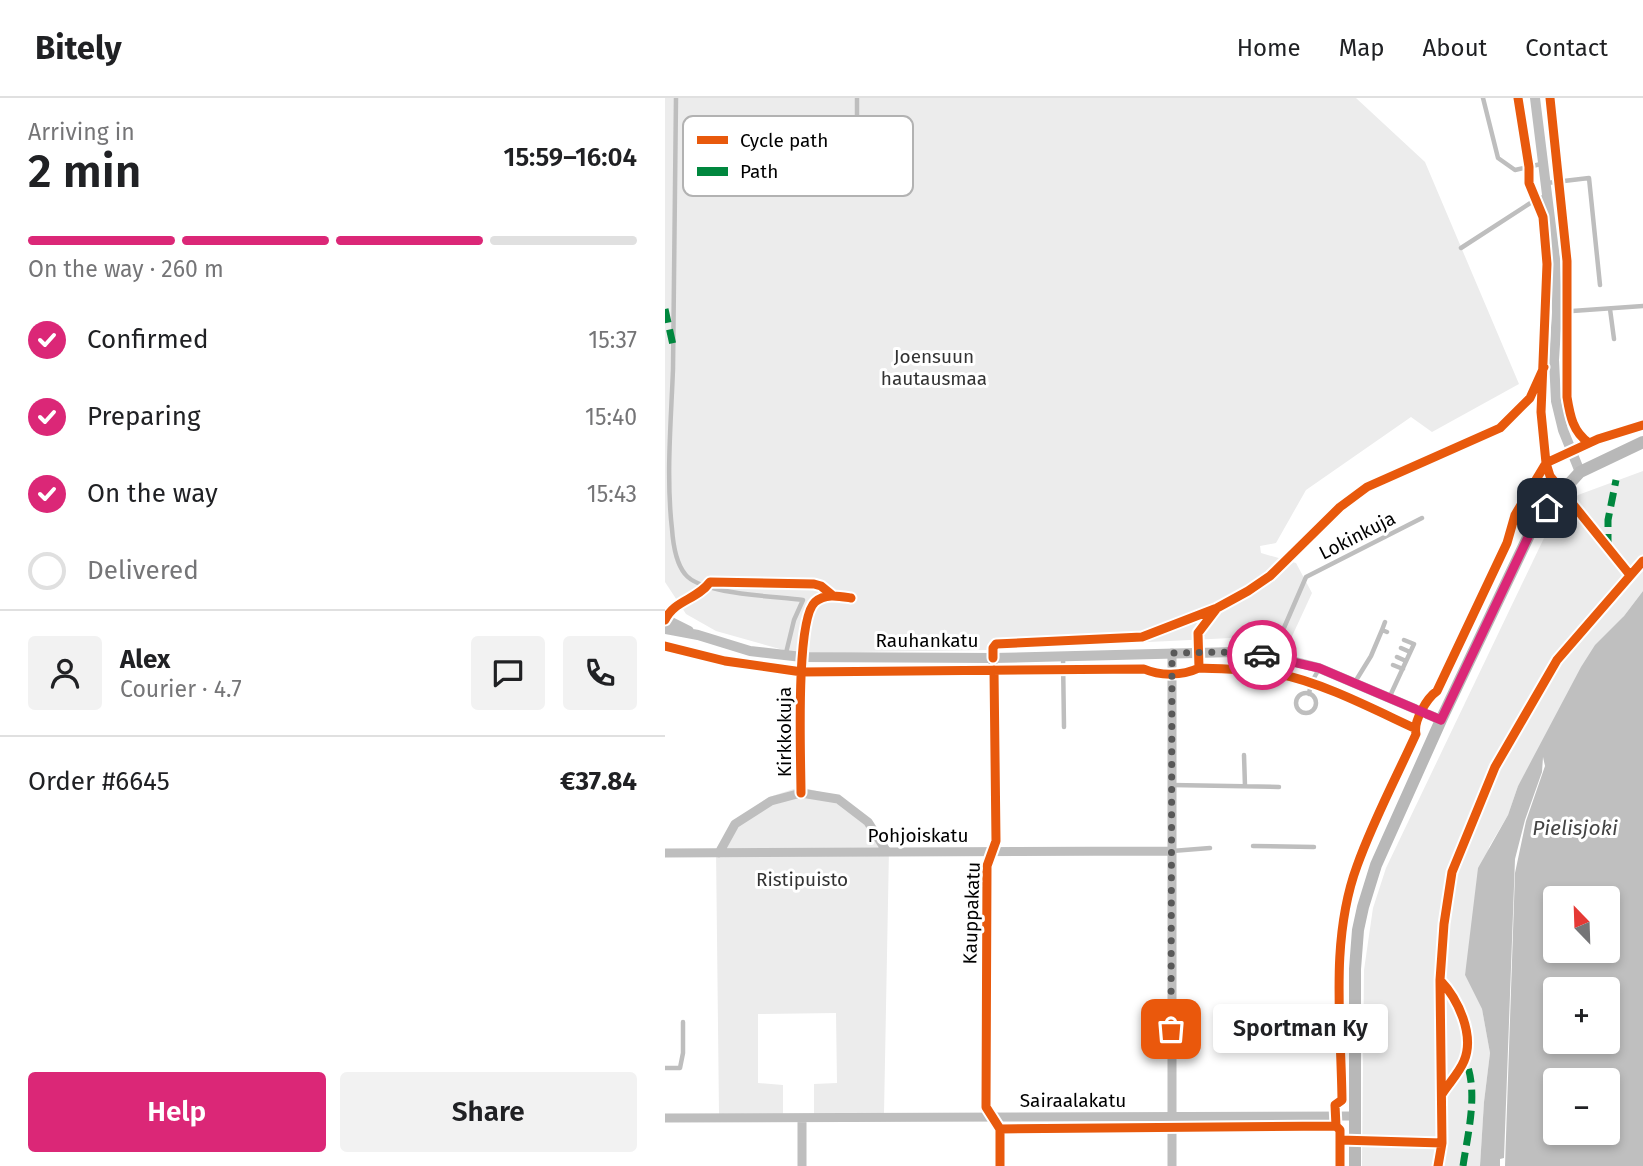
<!DOCTYPE html>
<html lang="en">
<head>
<meta charset="utf-8">
<style>
	:root { --surface:#fff; --page:#f2f2f2; --text:#202124; --muted:#757577; --line:#e0e0e0; --accent:#db2777 }
	body { margin:0; font-family:"Fira Sans",sans-serif; background:var(--page); color:var(--text); height:100vh; display:flex; flex-direction:column; font-size:26px; white-space:nowrap }
	* { box-sizing:border-box; margin:0 }
	p { font-size:23px; color:var(--muted) }
	.icon { flex:none; width:38px; height:38px; fill:none; stroke:currentColor; stroke-width:2; stroke-linecap:round; stroke-linejoin:round }
	.map { position:relative; flex:1; overflow:hidden }
	.drawer { display:flex; flex-direction:column; background:var(--surface); width:665px }
	.drawer>* { flex:none }
	.needle { width:46px; rotate:337deg }
	.controls { position:absolute; left:878px; top:788px; display:grid; gap:14px }
	.controls a { display:grid; place-items:center; width:77px; height:77px; border-radius:7px; background:var(--surface); box-shadow:0 4px 10px #0003; font-size:35px }
	.pin { position:absolute; display:grid; place-items:center; width:60px; height:60px; color:#fff; margin:-30px; border-radius:14px; box-shadow:0 4px 10px #0006 }
	.courier { position:absolute; display:grid; place-items:center; width:70px; height:70px; margin:-35px; border:5px solid #db2777; border-radius:50%; background:#fff; color:#222; box-shadow:0 2px 9px #0007 }
	.bubble { position:absolute; height:49px; border-radius:7px; background:var(--surface); box-shadow:0 4px 10px #0003; font-size:23px; font-weight:600; line-height:49px; text-align:center }
	.headline em { font-style:normal; font-weight:600 }
	.headline div { display:flex; flex-direction:column-reverse }
	.headline { display:flex; align-items:center; justify-content:space-between; height:119px; padding:0 28px }
	h1 { font-size:46px; font-weight:600; line-height:52px }
	.bar { display:grid; grid-template-columns:repeat(4,1fr); gap:10px 7px; align-content:center; height:84px; padding:0 28px }
	.bar i { height:9px; border-radius:5px; background:var(--line) }
	.bar .active { background:var(--accent) }
	.bar p { grid-column:span 4 }
	.line { display:flex; align-items:center; gap:18px; padding:0 28px; border-top:2px solid var(--line) }
	.line div { flex:1 }
	.round { display:grid; place-items:center; flex:none; width:74px; height:74px; border-radius:7px; background:var(--page) }
	ol { padding:0 28px; list-style:none }
	li { display:flex; align-items:center; gap:21px; height:77px }
	li p { margin-inline-start:auto }
	li .icon { padding:7px; border-radius:50%; background:var(--accent); color:#fff; stroke-width:4 }
	li:last-child { color:var(--muted) }
	li i { width:38px; height:38px; border:4px solid var(--line); border-radius:50% }
	.button { display:flex; gap:14px; margin-top:auto; padding:14px 28px }
	.button a { flex:1; height:80px; border-radius:7px; background:var(--accent); color:#fff; font-size:28px; font-weight:600; line-height:80px; text-align:center }
	.button a+a { background:var(--page); color:var(--text) }
	header { display:flex; align-items:center; gap:42px; box-sizing:border-box; height:98px; padding:0 35px; background:var(--surface); border-bottom:2px solid var(--line) }
	header strong { font-size:33px }
	nav { display:flex; gap:38px; margin-inline-start:auto; font-size:24px }
	main { display:flex; flex:1; min-height:0 }
	.map>svg:first-child { display:block }
	.green { fill:#ececec }
	.water { fill:#bfbfbf; fill-rule:evenodd }
	.pier { fill:#fff }
	.lines { fill:none; stroke-linecap:round; stroke-linejoin:round }
	.service { stroke:#bebebe; stroke-width:4.5 }
	.minor { stroke:#bebebe; stroke-width:9 }
	.tertiary { stroke:#bebebe; stroke-width:10 }
	.secondary { stroke:#b8b8b8; stroke-width:12 }
	.quiet { stroke:#00873e; stroke-width:7; stroke-dasharray:14 7; stroke-linecap:butt }
	.cycleway-casing { stroke:#fff; stroke-width:13 }
	.cycleway { stroke:#e8590c; stroke-width:9 }
	.done { stroke:#595959; stroke-width:7; stroke-dasharray:0 12.6 }
	.route { stroke:#db2777; stroke-width:9 }
	.labels { text-anchor:middle; stroke-width:6; stroke-linejoin:round; paint-order:stroke }
	.park-label { font-size:19px; fill:#333; stroke:#fff }
	.street-label { font-size:19px; fill:#000; stroke:#fff }
	.water-label { font-size:21px; font-style:italic; fill:#444; stroke:#fff }
	.key { fill:#fff; stroke:#b2b2b2; stroke-width:2 }
	.key-label { font-size:19px; fill:#000 }
</style>
</head>
<body>
<header>
<strong>Bitely</strong>
<nav><a>Home</a><a>Map</a><a>About</a><a>Contact</a></nav>
</header>
<main>
<section class="drawer">
<div class="headline"><div><h1>2 min</h1><p>Arriving in</p></div><em>15:59–16:04</em></div>
<div class="bar"><i class="active"></i><i class="active"></i><i class="active"></i><i></i><p>On the way · 260 m</p></div>
<ol>
<li><svg class="icon" aria-label="check" viewBox="0 0 24 24"><path d="M5 12l5 5 9-10"/></svg>Confirmed<p>15:37</p></li>
<li><svg class="icon" aria-label="check" viewBox="0 0 24 24"><path d="M5 12l5 5 9-10"/></svg>Preparing<p>15:40</p></li>
<li><svg class="icon" aria-label="check" viewBox="0 0 24 24"><path d="M5 12l5 5 9-10"/></svg>On the way<p>15:43</p></li>
<li><i></i>Delivered</li>
</ol>
<div class="line" style="height:126px"><a class="round"><svg class="icon" aria-label="person" viewBox="0 0 24 24"><circle cx="12" cy="8" r="4"/><path d="M4 21q1-7 8-7t8 7"/></svg></a><div><b>Alex</b><p>Courier · 4.7</p></div><a class="round"><svg class="icon" aria-label="chat" viewBox="0 0 24 24"><path d="M4 5h16v11H9l-5 4z"/></svg></a><a class="round"><svg class="icon" aria-label="phone" viewBox="0 0 24 24"><path d="M5 4h4l2 5-3 2q2 4 5 5l2-3 5 2v4C11 20 4 13 5 4z"/></svg></a></div>
<div class="line" style="height:91px"><div>Order #6645</div><b>€37.84</b></div>
<div class="button"><a>Help</a><a>Share</a></div>
</section>
<div class="map">
<svg width="978" height="1068" viewBox="0 0 978 1068">
	<rect width="100%" height="100%" fill="#fff"/>
	<path class="green" d="M0 0H691L760 64 854 286 767 334 746 319 641 392 611 445 595 448 596 455 631 465 647 495 623 547 602 542 566 540 323 552 129 555 51 533 21 516 0 484Z
		M978 373V493L959 518 853 688 843 717 824 749 800 877 817 911 825 955 819 1004 815 1068H697L699 872 708 810 721 770 879 440 892 419 913 397Z
		M135 689 173 698 224 751 219 1016 149 1017V986L172 985 171 915 93 916V985L118 987V1016H54L51 751 68 724 104 699Z"/>
	<path class="water" d="M978 493V1068H815L819 1004 825 955 817 911 800 877 813 770 843 717 853 688 916 569 930 547 959 518ZM891 800H943V852H891ZM891 891H943V943H891ZM891 982H943V1034H891Z"/>
	<path class="pier" d="M878 659 880 668 861 723 850 775 840 1068H835V1061L839 1060 850 761 860 722 877 674Z"/>
	<g class="lines">
		<path class="service" d="M11 0C10 90 9 181 8 271 6 324 1 379 7 431 8 445 11 465 20 476 36 497 111 498 138 502L129 522 121 555
			M818 0 833 60 850 72 876 66
			M192 23V0
			M882 85 924 80 935 187
			M796 150 870 102 882 98
			M945 211 949 241
			M893 214 978 208
			M717 532 720 524
			M736 550 745 554
			M611 558 615 539 641 479 757 420
			M398 559 399 629
			M732 559 741 563
			M728 567 738 571
			M690 584 706 558 717 532 722 534
			M631 605a10 10 0 1 1 20 0a10 10 0 1 1-20 0Z
			M644 596 646 585 654 571
			M725 598 749 546 739 542
			M579 657 580 688
			M507 687 614 689
			M588 748 649 749
			M507 753 545 750
			M0 970H15L18 955V924"/>
		<path class="minor" d="M507 555V1068
			M328 560 331 743 322 768 321 1009 335 1031V1068
			M0 755 506 753
			M54 755 70 726 106 703 136 695 173 701 203 724 222 754
			M0 1020 690 1018
			M137 1020V1068"/>
		<path class="tertiary" d="M870 0 890 161 892 214 889 262 891 303 898 332 915 374
			M0 521 24 533
			M0 531 33 537 85 553 137 559 328 560 570 554 611 559 654 570 776 622"/>
		<path class="secondary" d="M690 1068V871L693 832 698 809 711 767 776 622 866 433 882 410 915 374 978 344"/>
		<path class="quiet" d="M0 211 8 247
			M943 450V422L951 382
			M798 1068C803 1034 814 993 800 961"/>
		<defs>
			<path id="cycleway" d="M853 0 864 69V85L878 119 882 166 876 314 881 365 885 378 965 477
				M885 0 902 163V299C905 318 908 334 924 345
				M0 522C9 502 32 502 45 484L149 486 156 488 167 497
				M0 548 60 563 137 574 479 571C495 578 517 578 534 570L533 535 552 510
				M328 560V550L331 546 477 539 552 510 583 493 605 478 675 409 702 389 835 330 865 300 879 269
				M534 570C561 571 588 571 614 576 656 584 710 612 749 630
				M329 572 331 743 322 768 321 1009 335 1031V1068
				M136 695C136 663 130 522 150 504 160 495 174 498 186 500
				M775 882C793 901 810 937 799 963 794 975 784 985 777 996
				M335 1031 671 1028
				M675 1042 777 1045
				M675 1068V1032L671 1028 670 1007 677 1002C676 925 665 841 692 768 708 723 731 680 751 636 748 623 762 600 772 593L842 445 850 417 881 365 933 341 978 327
				M773 1068 777 1045 775 882 779 826 787 774 830 669 892 562 978 463"/>
		</defs>
		<use href="#cycleway" class="cycleway-casing"/>
		<use href="#cycleway" class="cycleway"/>
	</g>
	<g class="lines">
		<path class="done" d="M506 931 507 555 570 554 597 557"/>
		<path class="route" d="M597 557 654 570 776 622 866 433 882 410"/>
	</g>
	<g class="labels">
		<g class="park-label">
			<text x="269" y="265">Joensuun<tspan x="269" dy="22">hautausmaa</tspan></text>
			<text x="137" y="788">Ristipuisto</text>
		</g>
		<g class="street-label">
			<text transform="translate(692 437) rotate(-27)" y="7">Lokinkuja</text>
			<text x="262" y="549">Rauhankatu</text>
			<text transform="translate(119 634) rotate(-90)" y="7">Kirkkokuja</text>
			<text x="253" y="744">Pohjoiskatu</text>
			<text transform="translate(306 815) rotate(-88)" y="7">Kauppakatu</text>
			<text x="408" y="1009">Sairaalakatu</text>
		</g>
		<g class="water-label">
			<text x="910" y="737">Pielisjoki</text>
		</g>
	</g>
	<rect x="18" y="18" width="230" height="80" rx="10" class="key"/>
	<rect x="32" y="38" width="31" height="8" fill="#e8590c"/>
	<rect x="32" y="69" width="31" height="9" fill="#00873e"/>
	<g class="key-label">
		<text x="75" y="49">Cycle path</text>
		<text x="75" y="80">Path</text>
	</g>
</svg>
<div class="controls">
<a><svg class="needle" viewBox="-14 -14 28 28"><path d="M0-13l5 13h-10z" fill="#e53935"/><path d="M0 13l5-13h-10z" fill="#757577"/></svg></a>
<a>+</a>
<a>−</a>
</div>
<div class="pin" style="left:506px;top:931px;background:#ea580c"><svg class="icon" aria-label="bag" viewBox="0 0 24 24"><path d="M5 8h14l-1 12H6zM9 8a3 3 0 0 1 6 0"/></svg></div>
<div class="pin" style="left:882px;top:410px;background:#1f2937"><svg class="icon" aria-label="home" viewBox="0 0 24 24"><path d="M3 11l9-7 9 7M6 9v11h12V9"/></svg></div>
<div class="courier" style="left:597px;top:557px"><svg class="icon" aria-label="car" viewBox="0 0 24 24"><path d="M5 17H2v-5l4-1 3-4h7l3 4 3 1v5h-3M9 17h6M6 11h13"/><circle cx="7" cy="17" r="2"/><circle cx="17" cy="17" r="2"/></svg></div>
<div class="bubble" style="left:548px;top:906px;width:175px">Sportman Ky</div>
</div>
</main>
</body>
</html>
